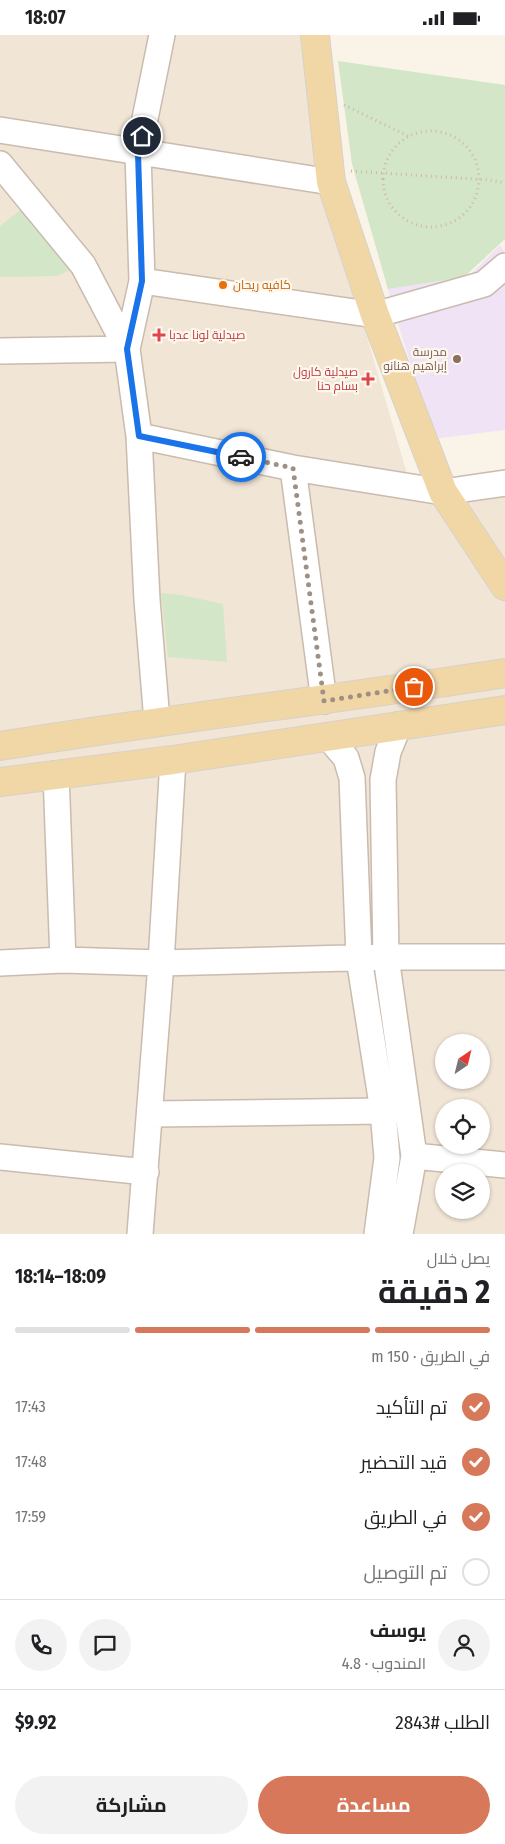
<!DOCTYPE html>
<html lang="ar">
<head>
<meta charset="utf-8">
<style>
	:root { --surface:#fff; --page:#f2f2f2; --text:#202124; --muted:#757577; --line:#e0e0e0; --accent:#d67859 }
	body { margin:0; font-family:"Fira Sans Condensed",Cairo,sans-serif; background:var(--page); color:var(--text); direction:rtl; height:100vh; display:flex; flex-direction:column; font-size:19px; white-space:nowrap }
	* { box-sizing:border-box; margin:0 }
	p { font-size:16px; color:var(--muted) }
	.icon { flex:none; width:28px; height:28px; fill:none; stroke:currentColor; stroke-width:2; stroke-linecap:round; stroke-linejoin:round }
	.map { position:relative; height:1199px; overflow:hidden; direction:ltr }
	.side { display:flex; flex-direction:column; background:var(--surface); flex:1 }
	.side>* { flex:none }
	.needle { width:32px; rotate:35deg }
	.tools { position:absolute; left:435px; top:999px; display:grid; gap:10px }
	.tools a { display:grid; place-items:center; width:55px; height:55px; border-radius:50%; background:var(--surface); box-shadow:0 1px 4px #0004; font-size:25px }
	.pin { position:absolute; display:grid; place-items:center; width:42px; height:42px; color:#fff; margin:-21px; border:2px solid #fff; border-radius:50%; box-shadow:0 1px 5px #0007 }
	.courier { position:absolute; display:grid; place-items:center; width:50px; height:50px; margin:-25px; border:4px solid #1a73e8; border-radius:50%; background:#fff; color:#222; box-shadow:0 1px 6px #0007 }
	.head em { font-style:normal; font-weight:700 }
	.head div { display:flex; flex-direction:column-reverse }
	.head { display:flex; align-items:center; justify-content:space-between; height:85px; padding:0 15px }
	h1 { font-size:32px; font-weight:700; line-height:38px }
	.bar { display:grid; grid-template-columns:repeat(4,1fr); gap:8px 5px; align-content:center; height:60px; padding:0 15px }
	.bar i { height:6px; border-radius:4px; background:var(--line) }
	.bar .selected { background:var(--accent) }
	.bar p { grid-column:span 4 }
	.line { display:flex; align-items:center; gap:12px; padding:0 15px; border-top:1px solid var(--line) }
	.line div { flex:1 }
	.round { display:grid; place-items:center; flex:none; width:52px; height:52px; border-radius:26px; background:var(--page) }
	ol { padding:0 15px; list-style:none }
	li { display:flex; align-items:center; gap:15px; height:55px }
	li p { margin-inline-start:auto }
	li .icon { padding:5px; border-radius:50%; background:var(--accent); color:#fff; stroke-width:4 }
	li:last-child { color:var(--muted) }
	li i { width:28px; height:28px; border:2px solid var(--line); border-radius:50% }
	.button { display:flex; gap:10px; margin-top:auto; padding:10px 15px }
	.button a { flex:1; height:58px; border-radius:30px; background:var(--accent); color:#fff; font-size:20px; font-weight:700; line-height:58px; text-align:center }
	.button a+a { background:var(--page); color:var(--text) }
	.status { display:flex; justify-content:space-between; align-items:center; height:35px; padding:0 25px; background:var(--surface); direction:ltr }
	.status svg { height:14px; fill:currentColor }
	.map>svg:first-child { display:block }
	.residential { fill:#f1e5d6; fill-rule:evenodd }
	.education { fill:#f0e3f6 }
	.green { fill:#d3e6c7 }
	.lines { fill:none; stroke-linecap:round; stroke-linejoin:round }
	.minor-casing { stroke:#cabbae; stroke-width:28 }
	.major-casing { stroke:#d7d1cd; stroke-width:30 }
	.path { stroke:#d1b7a5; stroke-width:3; stroke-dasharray:1 4; stroke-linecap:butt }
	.minor { stroke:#fff; stroke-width:25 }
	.major { stroke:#f1d7a6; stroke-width:28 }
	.done { stroke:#a09084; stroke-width:5; stroke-dasharray:0 9 }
	.route { stroke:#1a73e8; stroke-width:6 }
	.food-dot { fill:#e8710a; stroke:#fdf7ed; stroke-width:2 }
	.health-dot { fill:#e0444e; stroke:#fdf7ed; stroke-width:2 }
	.education-dot { fill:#8d6e63; stroke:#fdf7ed; stroke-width:2 }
	.labels { text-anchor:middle; stroke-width:4.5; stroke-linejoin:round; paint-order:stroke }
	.food-label { font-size:12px; fill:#c56008; stroke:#fdf7ed; text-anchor:start }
	.health-label { font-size:12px; fill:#be3a42; stroke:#fdf7ed; text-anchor:start }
	.education-label { font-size:12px; fill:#785e54; stroke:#fdf7ed; text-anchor:end }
</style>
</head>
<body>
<div class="status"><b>18:07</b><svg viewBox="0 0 49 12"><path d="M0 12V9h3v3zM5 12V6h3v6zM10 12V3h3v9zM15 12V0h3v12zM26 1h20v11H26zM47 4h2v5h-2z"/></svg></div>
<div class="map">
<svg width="505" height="1199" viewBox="0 0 505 1199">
	<rect width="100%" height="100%" fill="#faf3e7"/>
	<path class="residential" d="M0 0H306L323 151 410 449 505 435V1199H0ZM444 1008H481V1045H444ZM444 1072H481V1110H444ZM444 1138H481V1175H444Z"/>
	<path class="education" d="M500 210 505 218V395L433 404 386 248 468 242Z"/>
	<path class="green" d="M338 26 505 50V204L464 242 388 254 352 129Z
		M31 167 83 230 56 241 0 242V191Z
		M161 558 181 560 223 569 227 627 168 622Z"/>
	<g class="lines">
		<defs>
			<path id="minor" d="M0 95 331 147
				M0 129 83 230 127 314 0 316
				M142 246 375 280 484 249 505 231
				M139 401 293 433 443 457 505 448
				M293 433 324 666
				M157 686 147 565 139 401 127 314 142 246 138 118 162 0
				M399 690 388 717 383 745 386 922 414 1121 400 1199
				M328 702 346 723 352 743 359 923 383 1076 387 1123 377 1199
				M56 739 63 925
				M0 928 63 925 161 928 386 922H505
				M151 1079 383 1076
				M414 1121 505 1130
				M0 1122 146 1137
				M140 1199 161 928 173 725"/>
			<path id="major" d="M315 0 331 147 375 280 443 457 505 551
				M0 711C168 684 337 664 505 638
				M0 747 173 725 505 675"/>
		</defs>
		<use href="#minor" class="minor-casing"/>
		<use href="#major" class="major-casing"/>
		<path class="path" d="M344 70 408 101
			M383 144a48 48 0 1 1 96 0a48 48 0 1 1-96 0Z
			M351 136 490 145 505 148"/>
		<use href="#minor" class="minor"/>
		<use href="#major" class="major"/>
	</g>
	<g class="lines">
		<path class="done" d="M241 422 293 433 324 666 414 652"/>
		<path class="route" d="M142 101 138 118 142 246 127 314 139 401 241 422"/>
	</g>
	<circle class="food-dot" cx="223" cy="250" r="5"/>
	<g class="health-dot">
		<path d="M156.5 292.5h5v5h5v5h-5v5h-5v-5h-5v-5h5z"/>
		<path d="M365.5 336.5h5v5h5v5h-5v5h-5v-5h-5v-5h5z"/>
	</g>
	<circle class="education-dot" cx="457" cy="324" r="5"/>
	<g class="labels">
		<g class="food-label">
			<text x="233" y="254">كافيه ريحان</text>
		</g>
		<g class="health-label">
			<text x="169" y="304">صيدلية لونا عدبا</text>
			<text x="358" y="341" text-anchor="end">صيدلية كارول<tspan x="358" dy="14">بسام حنا</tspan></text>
		</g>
		<g class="education-label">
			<text x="447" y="321">مدرسة<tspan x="447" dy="14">إبراهيم هنانو</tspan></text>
		</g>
	</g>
</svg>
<div class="tools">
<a><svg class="needle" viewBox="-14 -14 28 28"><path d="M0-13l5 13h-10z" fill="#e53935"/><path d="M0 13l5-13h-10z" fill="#757577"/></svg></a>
<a><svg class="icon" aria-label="locate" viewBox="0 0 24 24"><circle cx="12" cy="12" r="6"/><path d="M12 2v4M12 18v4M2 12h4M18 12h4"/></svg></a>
<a><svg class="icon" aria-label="layers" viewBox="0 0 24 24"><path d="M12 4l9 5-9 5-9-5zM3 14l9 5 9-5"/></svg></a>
</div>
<div class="pin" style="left:414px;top:652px;background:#ea580c"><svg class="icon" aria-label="bag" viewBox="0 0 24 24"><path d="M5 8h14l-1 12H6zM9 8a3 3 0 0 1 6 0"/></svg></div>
<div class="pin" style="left:142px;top:101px;background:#1f2937"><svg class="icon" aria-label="home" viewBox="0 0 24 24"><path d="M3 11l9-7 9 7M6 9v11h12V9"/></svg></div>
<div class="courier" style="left:241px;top:422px"><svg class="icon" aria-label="car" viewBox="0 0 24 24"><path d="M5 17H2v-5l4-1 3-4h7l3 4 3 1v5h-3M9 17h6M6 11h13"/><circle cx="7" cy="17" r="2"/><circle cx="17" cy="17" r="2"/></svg></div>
</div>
<section class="side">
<div class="head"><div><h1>2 دقيقة</h1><p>يصل خلال</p></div><em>18:09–18:14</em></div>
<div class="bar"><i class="selected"></i><i class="selected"></i><i class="selected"></i><i></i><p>في الطريق · 150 m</p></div>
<ol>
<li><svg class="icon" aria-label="check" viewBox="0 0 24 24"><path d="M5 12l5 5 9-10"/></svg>تم التأكيد<p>17:43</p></li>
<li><svg class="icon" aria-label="check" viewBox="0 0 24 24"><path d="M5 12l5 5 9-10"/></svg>قيد التحضير<p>17:48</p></li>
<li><svg class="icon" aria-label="check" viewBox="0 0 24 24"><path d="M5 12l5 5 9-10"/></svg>في الطريق<p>17:59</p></li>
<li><i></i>تم التوصيل</li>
</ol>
<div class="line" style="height:90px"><a class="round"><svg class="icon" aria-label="person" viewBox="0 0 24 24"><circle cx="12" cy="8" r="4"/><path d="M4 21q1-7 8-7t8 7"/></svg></a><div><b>يوسف</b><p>المندوب · 4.8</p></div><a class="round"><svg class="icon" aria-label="chat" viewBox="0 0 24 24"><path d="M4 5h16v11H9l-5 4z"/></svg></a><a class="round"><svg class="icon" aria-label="phone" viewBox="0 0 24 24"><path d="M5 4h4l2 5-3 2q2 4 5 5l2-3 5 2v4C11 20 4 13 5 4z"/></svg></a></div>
<div class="line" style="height:65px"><div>الطلب #2843</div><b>$9.92</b></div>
<div class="button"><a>مساعدة</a><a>مشاركة</a></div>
</section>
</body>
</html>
